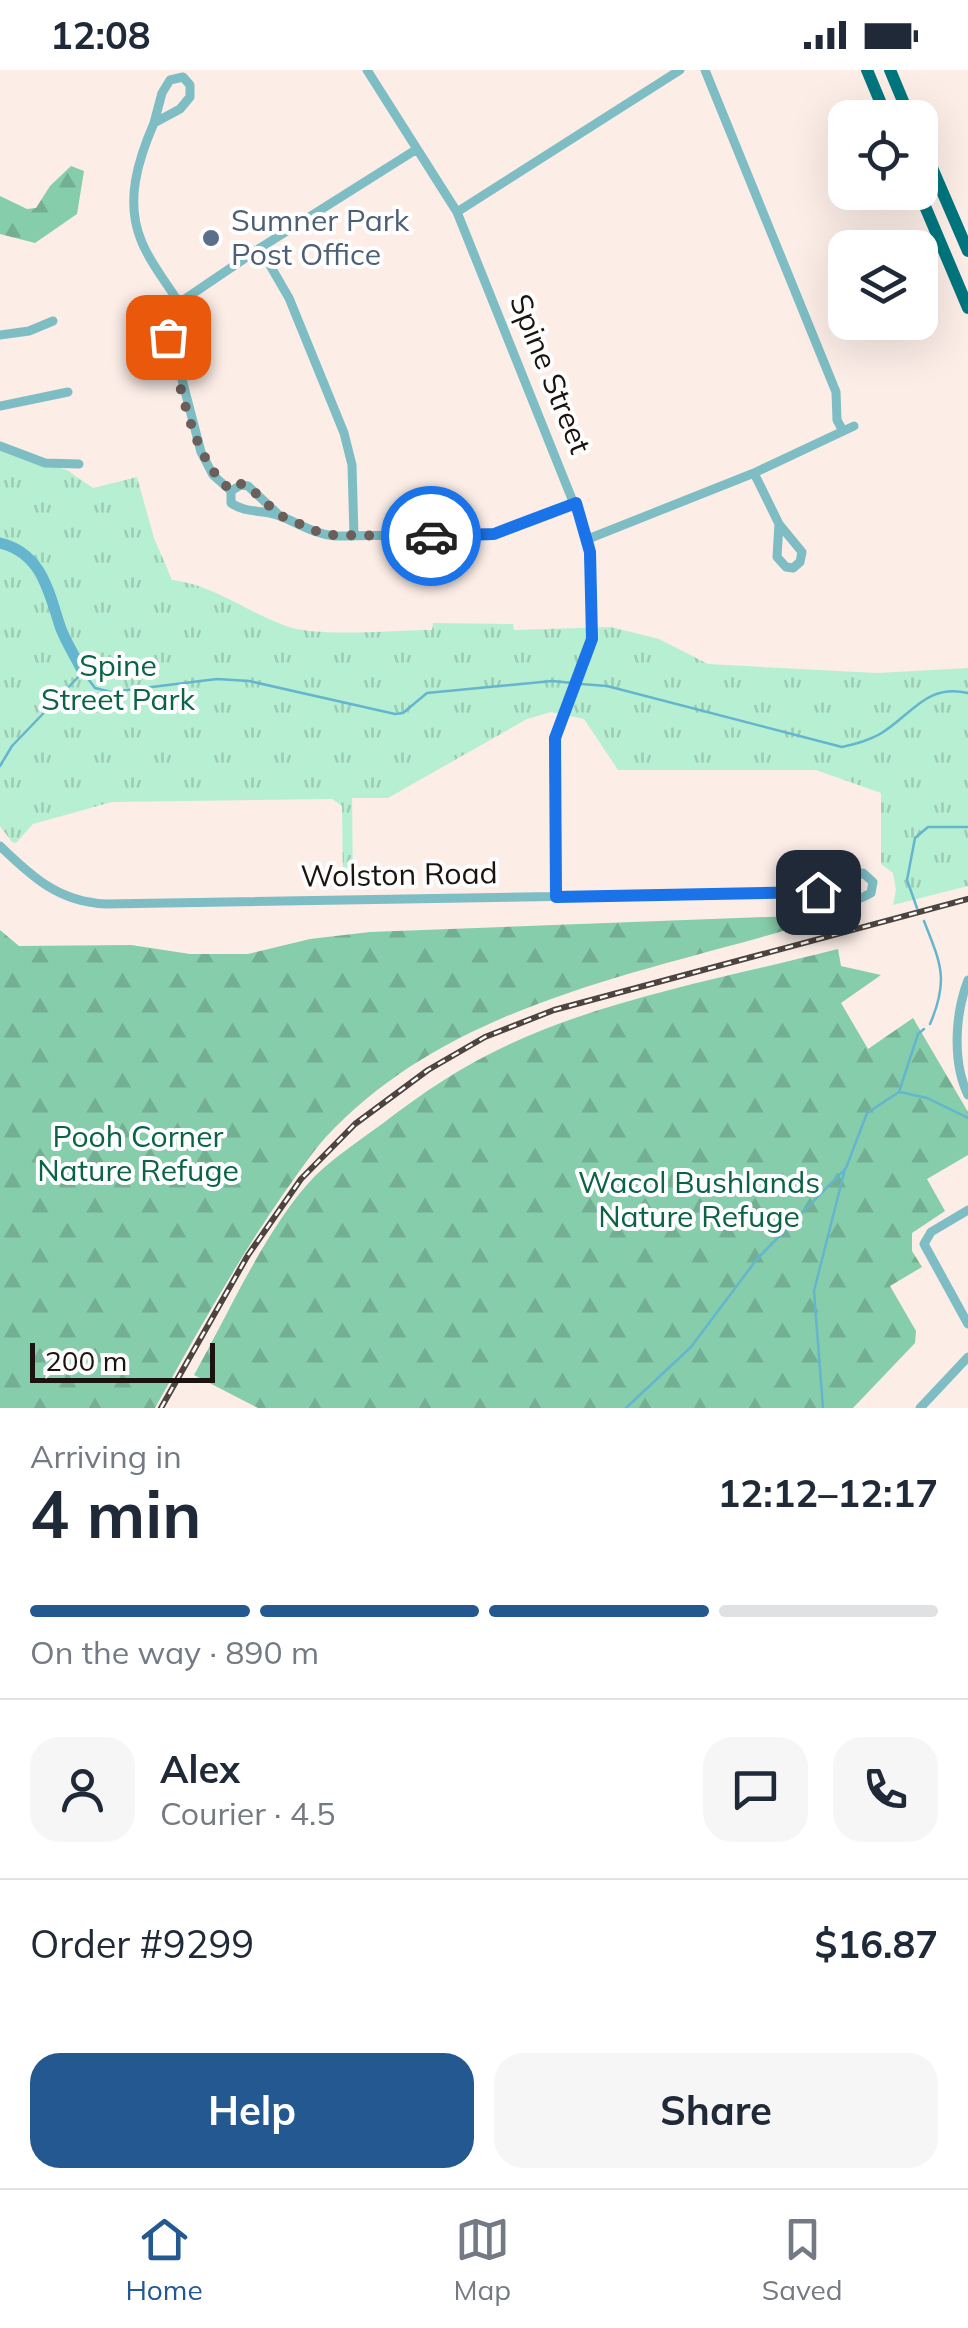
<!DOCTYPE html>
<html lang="en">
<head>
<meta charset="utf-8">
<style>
	:root { --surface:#fff; --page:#f6f6f7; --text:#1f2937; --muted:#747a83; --line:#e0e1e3; --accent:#235890 }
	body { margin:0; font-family:Mulish,sans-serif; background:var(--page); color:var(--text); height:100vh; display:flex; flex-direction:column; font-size:38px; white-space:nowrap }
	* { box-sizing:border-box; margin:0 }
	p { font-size:32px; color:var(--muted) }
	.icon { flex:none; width:55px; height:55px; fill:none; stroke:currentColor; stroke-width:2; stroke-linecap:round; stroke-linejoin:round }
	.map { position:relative; height:1338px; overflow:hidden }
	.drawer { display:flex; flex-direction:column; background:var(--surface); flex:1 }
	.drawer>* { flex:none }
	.buttons { position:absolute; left:828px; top:30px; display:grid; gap:20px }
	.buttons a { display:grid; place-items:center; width:110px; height:110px; border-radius:20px; background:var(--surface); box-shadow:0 10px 40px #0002; font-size:50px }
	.scale { position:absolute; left:30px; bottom:25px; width:185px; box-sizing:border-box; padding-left:10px; border:5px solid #1b130f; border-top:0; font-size:28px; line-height:35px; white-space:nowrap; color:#1b130f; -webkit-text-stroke:8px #fefefe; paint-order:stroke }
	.pin { position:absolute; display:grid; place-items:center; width:85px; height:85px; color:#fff; margin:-42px; border-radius:20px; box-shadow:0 5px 15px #0006 }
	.courier { position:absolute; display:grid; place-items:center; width:100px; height:100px; margin:-50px; border:8px solid #1a73e8; border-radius:50%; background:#fff; color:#222; box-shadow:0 2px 12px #0007 }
	.overview em { font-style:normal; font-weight:700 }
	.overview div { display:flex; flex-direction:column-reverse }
	.overview { display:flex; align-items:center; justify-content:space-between; height:170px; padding:0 30px }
	h1 { font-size:65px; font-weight:700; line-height:75px }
	.bar { display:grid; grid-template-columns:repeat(4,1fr); gap:15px 10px; align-content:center; height:120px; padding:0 30px }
	.bar i { height:12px; border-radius:8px; background:var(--line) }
	.bar .on { background:var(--accent) }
	.bar p { grid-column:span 4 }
	.line { display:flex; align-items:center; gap:25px; padding:0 30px; border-top:2px solid var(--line) }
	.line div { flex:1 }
	.round { display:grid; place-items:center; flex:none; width:105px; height:105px; border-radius:30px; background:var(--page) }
	.primary-button { display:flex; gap:20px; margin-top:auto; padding:20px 30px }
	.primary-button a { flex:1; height:115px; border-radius:30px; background:var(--accent); color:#fff; font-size:40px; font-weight:700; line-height:115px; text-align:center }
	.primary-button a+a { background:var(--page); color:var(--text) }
	.status { display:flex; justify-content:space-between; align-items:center; height:70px; padding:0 50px; background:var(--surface); direction:ltr }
	.status svg { height:28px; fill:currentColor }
	.tab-bar { display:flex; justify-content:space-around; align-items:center; height:140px; border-top:2px solid var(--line); background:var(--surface); font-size:28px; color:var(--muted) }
	.tab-bar a { display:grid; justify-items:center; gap:5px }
	.tab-bar .on { color:var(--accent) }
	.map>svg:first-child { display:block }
	.grass { fill:url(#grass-tufts) }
	.forest { fill:url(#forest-firs) }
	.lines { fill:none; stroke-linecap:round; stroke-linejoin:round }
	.stream { stroke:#64b5cd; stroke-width:2.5 }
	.river { stroke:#64b5cd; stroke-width:11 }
	.minor { stroke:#7dbdc3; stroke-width:9 }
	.highway { stroke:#00767e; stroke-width:12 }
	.rail-casing { stroke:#4d443f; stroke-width:6 }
	.rail { stroke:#fefefe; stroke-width:2.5; stroke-dasharray:8; stroke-linecap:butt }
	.done { stroke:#6a5f5b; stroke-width:10; stroke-dasharray:0 18 }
	.route { stroke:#1a73e8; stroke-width:12 }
	.service-dot { fill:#5c6f8a; stroke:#fefefe; stroke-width:4 }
	.labels { text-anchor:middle; stroke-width:8; stroke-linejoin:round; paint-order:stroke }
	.service-label { font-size:30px; fill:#4e5e75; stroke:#fefefe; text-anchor:start }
	.street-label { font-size:30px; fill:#1b130f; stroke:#fefefe }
	.park-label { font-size:30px; fill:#096344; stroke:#fefefe }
</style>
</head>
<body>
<div class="status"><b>12:08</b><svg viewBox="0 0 49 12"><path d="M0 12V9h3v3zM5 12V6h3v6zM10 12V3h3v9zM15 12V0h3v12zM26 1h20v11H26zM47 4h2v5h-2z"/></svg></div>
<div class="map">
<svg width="968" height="1338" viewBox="0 0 968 1338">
	<defs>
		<pattern id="grass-tufts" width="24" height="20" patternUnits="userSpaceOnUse" patternTransform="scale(2.5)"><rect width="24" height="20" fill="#b7efd3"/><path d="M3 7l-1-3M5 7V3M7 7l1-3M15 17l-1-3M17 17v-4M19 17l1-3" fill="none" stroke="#9dccb4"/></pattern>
		<pattern id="forest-firs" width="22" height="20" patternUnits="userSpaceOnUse" patternTransform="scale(2.5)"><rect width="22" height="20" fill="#86cdab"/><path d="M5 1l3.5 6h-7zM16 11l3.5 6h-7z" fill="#73af92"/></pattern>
	</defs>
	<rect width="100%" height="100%" fill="#fcede7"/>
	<path class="grass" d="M0 379 67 400 93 418 137 407 154 468 172 510C214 515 247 542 286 556 319 568 395 560 432 560L433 553 513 554 514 560 611 557 659 569 708 594 877 603 968 598V816L893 835 896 820 893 803 881 794V723L816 700H618L584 649 551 642 527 649 388 728H352L353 817 343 818 342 736 332 729 112 732 33 754 16 773 12 772 0 756Z"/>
	<path class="forest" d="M71 96 84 101 77 144 35 173 0 164V126L27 139 36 138 50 116Z
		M792 846 797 857C633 905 447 936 325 1068 310 1085 297 1105 284 1123 236 1192 196 1265 155 1338H0V860L19 876 131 875 190 884H248L310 869 370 862Z
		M838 879 841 896 881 905 841 933 868 979 913 948 968 1042V1085L927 1109 945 1141 912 1163V1181L922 1197 890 1216 916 1261 915 1273 853 1338H258L194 1305C229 1243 267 1155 316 1105 336 1086 360 1070 382 1054 422 1023 464 995 510 974 612 927 729 907 838 879Z"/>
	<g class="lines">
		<path class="stream" d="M581 614 607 616 842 677C855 674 868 671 880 664 912 645 926 613 968 623
			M0 696 12 676 83 602 95 618 111 622 217 609 249 611 395 644 403 643 427 623 552 611 573 613
			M917 838 907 810 915 768 928 757H968
			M924 851C941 894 949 910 930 954
			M900 1022 927 1028 968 1048
			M626 1338 691 1277 757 1189 846 1098 867 1043 899 1022 918 964 924 959
			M823 1338 814 1221 845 1099"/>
		<path class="river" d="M0 473C43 483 49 524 61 559 67 574 76 588 83 602"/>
		<path class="minor" d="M367 0 457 142 588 469 593 569 560 652 554 681 556 827
			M705 0 836 322 837 350 843 361
			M183 7 190 15V27L180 39 154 53 162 23 170 10Z
			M154 53C138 90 125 131 141 170 149 192 167 213 179 233
			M457 142 680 0
			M0 265 29 261 53 251
			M0 336 68 322
			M0 376 45 393 79 394
			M754 403 779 454 802 482 800 492 793 498 786 497 777 487 779 454
			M231 421 213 405 201 382 168 256 179 233 260 178
			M279 445 248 416 241 415 231 421V433C246 444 263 439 280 446 298 453 314 464 335 466L494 464 576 433
			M354 466 352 395 344 363 289 228 260 178 417 79
			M588 469 754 403 854 356
			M0 776C32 807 59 832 106 834L818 822 861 828 871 823 873 812 863 803 818 822
			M968 910C955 944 952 992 968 1025
			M968 1140 931 1162 924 1174 968 1254
			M920 1338 968 1287"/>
		<path class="highway" d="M867 0 887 48
			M890 0 910 48
			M920 70 968 181
			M919 122 968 238"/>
		<defs>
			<path id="rail" d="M161 1338 248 1185 301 1109 355 1054 428 1000 485 967 554 940 968 829"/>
		</defs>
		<use href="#rail" class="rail-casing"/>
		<use href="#rail" class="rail"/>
	</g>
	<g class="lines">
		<path class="done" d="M168 267C180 313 193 392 231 420L241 414 248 416 279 445 325 465 431 466"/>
		<path class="route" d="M431 466 494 464 576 433 590 482 592 569 555 668 556 827 818 822"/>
	</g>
	<circle class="service-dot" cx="211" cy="168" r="10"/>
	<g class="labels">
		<g class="service-label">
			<text x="231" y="161">Sumner Park<tspan x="231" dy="34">Post Office</tspan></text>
		</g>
		<g class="street-label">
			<text transform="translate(550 304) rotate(68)" y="10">Spine Street</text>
			<text transform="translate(399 805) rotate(-1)" y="10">Wolston Road</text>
		</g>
		<g class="park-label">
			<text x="118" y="606">Spine<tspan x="118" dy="34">Street Park</tspan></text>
			<text x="138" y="1077">Pooh Corner<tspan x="138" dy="34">Nature Refuge</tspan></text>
			<text x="699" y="1123">Wacol Bushlands<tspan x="699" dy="34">Nature Refuge</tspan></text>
		</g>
	</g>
</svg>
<div class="buttons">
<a><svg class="icon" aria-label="locate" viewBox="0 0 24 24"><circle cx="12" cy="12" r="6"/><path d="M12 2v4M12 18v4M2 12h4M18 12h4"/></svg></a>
<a><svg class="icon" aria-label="layers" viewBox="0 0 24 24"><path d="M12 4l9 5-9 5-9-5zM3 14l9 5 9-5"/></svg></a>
</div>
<div class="scale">200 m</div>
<div class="pin" style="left:168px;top:267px;background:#ea580c"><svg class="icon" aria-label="bag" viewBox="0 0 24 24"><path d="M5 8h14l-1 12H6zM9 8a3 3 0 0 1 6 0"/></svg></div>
<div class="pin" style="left:818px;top:822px;background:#1f2937"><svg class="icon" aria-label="home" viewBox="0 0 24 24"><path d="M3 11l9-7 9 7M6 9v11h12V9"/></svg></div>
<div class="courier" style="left:431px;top:466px"><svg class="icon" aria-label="car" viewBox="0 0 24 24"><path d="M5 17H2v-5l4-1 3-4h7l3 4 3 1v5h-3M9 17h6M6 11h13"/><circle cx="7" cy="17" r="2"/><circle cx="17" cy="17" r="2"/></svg></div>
</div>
<section class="drawer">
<div class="overview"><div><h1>4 min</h1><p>Arriving in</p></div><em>12:12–12:17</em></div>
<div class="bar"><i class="on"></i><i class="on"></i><i class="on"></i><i></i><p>On the way · 890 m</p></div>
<div class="line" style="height:180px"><a class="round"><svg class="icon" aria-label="person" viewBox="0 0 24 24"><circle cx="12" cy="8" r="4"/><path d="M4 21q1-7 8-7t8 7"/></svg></a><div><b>Alex</b><p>Courier · 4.5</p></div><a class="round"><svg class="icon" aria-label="chat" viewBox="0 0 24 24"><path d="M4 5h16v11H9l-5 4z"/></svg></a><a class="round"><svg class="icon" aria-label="phone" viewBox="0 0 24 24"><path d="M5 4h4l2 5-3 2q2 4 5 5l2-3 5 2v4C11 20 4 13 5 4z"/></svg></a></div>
<div class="line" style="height:130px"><div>Order #9299</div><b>$16.87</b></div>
<div class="primary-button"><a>Help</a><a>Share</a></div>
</section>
<nav class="tab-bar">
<a class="on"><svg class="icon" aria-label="home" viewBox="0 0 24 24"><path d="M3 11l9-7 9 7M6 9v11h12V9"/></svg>Home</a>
<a><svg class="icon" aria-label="map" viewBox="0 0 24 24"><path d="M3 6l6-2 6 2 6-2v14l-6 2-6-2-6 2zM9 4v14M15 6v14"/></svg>Map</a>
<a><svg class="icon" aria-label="saved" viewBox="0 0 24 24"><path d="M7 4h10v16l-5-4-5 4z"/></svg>Saved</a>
</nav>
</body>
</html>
